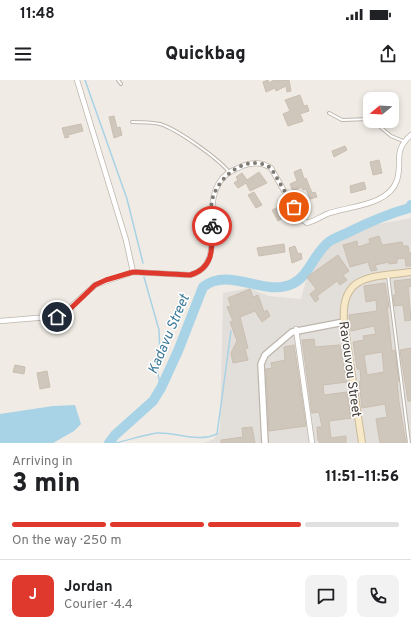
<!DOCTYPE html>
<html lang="en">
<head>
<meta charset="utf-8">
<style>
	:root { --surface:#fff; --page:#f2f2f2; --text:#202124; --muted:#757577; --line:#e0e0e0; --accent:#df392d }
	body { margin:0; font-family:Overpass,sans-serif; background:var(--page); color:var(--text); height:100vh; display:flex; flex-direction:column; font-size:15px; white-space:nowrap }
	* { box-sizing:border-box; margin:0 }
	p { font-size:13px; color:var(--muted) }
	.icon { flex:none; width:22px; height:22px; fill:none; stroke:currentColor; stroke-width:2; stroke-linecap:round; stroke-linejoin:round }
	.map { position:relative; height:363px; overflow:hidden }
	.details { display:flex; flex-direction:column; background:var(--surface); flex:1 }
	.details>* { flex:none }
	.needle { width:26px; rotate:252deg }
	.controls { position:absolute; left:363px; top:12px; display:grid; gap:8px }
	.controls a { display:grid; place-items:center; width:36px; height:36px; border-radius:8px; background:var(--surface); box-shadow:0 2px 6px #0003; font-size:20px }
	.pin { position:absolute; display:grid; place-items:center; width:34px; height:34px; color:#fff; margin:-17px; border:2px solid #fff; border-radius:50%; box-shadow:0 1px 4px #0007 }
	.courier { position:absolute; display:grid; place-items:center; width:40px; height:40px; margin:-20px; border:3px solid #df392d; border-radius:50%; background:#fff; color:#222; box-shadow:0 1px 5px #0007 }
	.summary em { font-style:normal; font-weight:800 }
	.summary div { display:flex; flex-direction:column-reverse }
	.summary { display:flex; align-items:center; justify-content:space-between; height:68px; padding:0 12px }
	h1 { font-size:26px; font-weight:800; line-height:30px }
	.bar { display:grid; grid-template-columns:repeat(4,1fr); gap:6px 4px; align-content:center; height:48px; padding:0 12px }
	.bar i { height:5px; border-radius:3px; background:var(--line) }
	.bar .active { background:var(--accent) }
	.bar p { grid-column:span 4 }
	.line { display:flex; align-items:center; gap:10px; padding:0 12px; border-top:1px solid var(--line) }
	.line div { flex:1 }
	.round { display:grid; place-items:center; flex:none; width:42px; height:42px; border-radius:8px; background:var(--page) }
	.status { display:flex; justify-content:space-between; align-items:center; height:28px; padding:0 20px; background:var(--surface); direction:ltr }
	.status svg { height:11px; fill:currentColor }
	header { display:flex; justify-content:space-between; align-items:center; height:52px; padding:0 12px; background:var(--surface); font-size:18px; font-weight:800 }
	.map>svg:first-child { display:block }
	.industrial { fill:#e2deda }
	.water { fill:#a8d2e6 }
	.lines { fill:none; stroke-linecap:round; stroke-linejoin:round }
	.stream { stroke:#a8d2e6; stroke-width:1.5 }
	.river { stroke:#a8d2e6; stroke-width:10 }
	.building { fill:#d0c7bc; stroke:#cabeb0; fill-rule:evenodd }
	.service-casing { stroke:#bdb6ac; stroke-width:4 }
	.minor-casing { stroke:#bdb6ac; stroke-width:6 }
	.tertiary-casing { stroke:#bdb6ac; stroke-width:8 }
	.secondary-casing { stroke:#cbba9a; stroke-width:8 }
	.service { stroke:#fff; stroke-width:2 }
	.minor { stroke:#fff; stroke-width:4.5 }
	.tertiary { stroke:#fff; stroke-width:5.5 }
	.secondary { stroke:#f7e8c8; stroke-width:6 }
	.done { stroke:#7f7a73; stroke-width:4; stroke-dasharray:0 7.2 }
	.route { stroke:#df392d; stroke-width:5 }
	.labels { text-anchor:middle; stroke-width:3; stroke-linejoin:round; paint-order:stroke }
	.street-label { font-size:13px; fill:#423c36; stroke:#fff }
	.water-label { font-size:14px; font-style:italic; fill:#3a7999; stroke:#fff }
</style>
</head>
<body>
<div class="status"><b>11:48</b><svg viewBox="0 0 49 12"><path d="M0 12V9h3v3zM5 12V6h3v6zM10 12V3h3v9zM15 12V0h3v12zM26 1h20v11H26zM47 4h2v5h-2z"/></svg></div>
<header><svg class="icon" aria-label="menu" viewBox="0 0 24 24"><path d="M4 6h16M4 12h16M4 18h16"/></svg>Quickbag<svg class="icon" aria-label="share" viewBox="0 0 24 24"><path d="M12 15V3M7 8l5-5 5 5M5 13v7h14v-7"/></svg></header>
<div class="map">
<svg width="411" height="363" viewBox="0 0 411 363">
	<rect width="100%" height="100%" fill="#f0ece5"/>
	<path class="industrial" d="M411 138V363H204L214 359 220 350 223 213 249 208 269 216 301 219 307 197 323 173 339 159 363 147Z"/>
	<path class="water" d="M75 325 81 344 74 351 53 363H0V334L53 326Z"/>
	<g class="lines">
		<path class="stream" d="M85 0 127 119 143 183
			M144 197 159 250 160 275 157 290 161 308
			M115 363C129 360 144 355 157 353 177 352 197 363 217 354L231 251"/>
		<path class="river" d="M109 363 115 355 153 321 161 308 178 271 203 207C229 186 264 217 292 204 309 197 314 172 330 161 336 157 343 155 349 152 369 142 388 134 409 128L411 125"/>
	</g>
	<path class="building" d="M268 0 269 3 274 0H289L291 11 287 12 286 6 276 11 275 8 266 12 263 2Z
		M300 15 304 26 307 25 309 31 300 34 303 41 288 46 283 34 290 31 285 20Z
		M114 36 117 48 120 47 122 55 114 58 109 37Z
		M81 44 83 51 68 55 69 57 65 58 62 48Z
		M345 66 347 70 334 77 332 71Z
		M379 80 382 93 373 95 370 82Z
		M301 89 304 99 306 98 312 113 315 112 317 117 310 119 306 109 303 110 302 107 293 111 290 104 297 101 294 92Z
		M259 92 267 103 250 111 246 103 238 108 234 103 238 100 236 97 242 93 247 100Z
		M364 102 366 109 351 113 350 106Z
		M254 112 262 125 256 128 248 115Z
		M283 125 286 132 280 134 283 138 278 141 272 130Z
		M379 156 382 165 402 162 403 166H408L409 173H411V186H406L405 178 397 179V183L389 184V182L375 185 377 190 371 191 368 182 350 187 343 165 357 161 358 167 370 163 369 159Z
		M284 164 285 172 259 176 257 168Z
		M295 166 298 174 301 173 302 179 292 183 289 168Z
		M338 175 349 191 343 195 347 200 340 205 337 201 317 216 319 219 315 222 310 214 316 209 307 197Z
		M411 199V206L408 207 411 240 405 241 403 225 394 226 393 215H396L394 201Z
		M385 203 389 227H387L392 271 395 270 399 301H397L399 322 406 363H380L376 339 387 337 385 324 362 328 359 302 361 301 360 289H357L353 262 364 260 363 256 376 254 374 246 351 251 349 235 377 231 376 220 366 222 364 206ZM382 272 384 292 367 295 364 275Z
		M250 209 253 217 258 215 264 232 267 230 270 236 262 242 255 231 240 237 248 268 245 269 248 280 233 283 231 273 237 261 230 242 233 241 227 227 231 226 228 218Z
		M314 259 315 267 340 265 347 302 323 305 324 315 347 312 351 338 329 341 331 358 346 356V363H320L318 360 317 347H322L319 332 312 333 302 260Z
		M294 265 306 346 269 351 266 289 272 288 271 283 285 280 284 267Z
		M411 268V321H408L400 270Z
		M15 285 25 287 24 294 13 292Z
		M47 291 50 307 40 309 37 293Z
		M252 347 255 363H221V360L243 357 242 348Z"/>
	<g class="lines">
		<defs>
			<path id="service" d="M118 0 121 4
				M329 33 342 40 370 39
				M373 41 391 56 403 61
				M132 42C142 42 151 42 160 44 177 49 219 79 229 92
				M388 196 409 363"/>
			<path id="minor" d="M77 0 126 160 133 192
				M0 241 61 236 95 205 133 192 190 195C233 184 193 119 228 93 232 90 237 89 242 86 252 82 262 82 271 88L299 137 307 143C315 141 320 137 327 134 348 126 389 126 397 100 403 81 392 72 411 55
				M296 249 312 363"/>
			<path id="tertiary" d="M265 363 261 284 265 275 292 252 344 242"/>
			<path id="secondary" d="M362 363 344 242C340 193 374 197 411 192"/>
		</defs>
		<use href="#service" class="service-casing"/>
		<use href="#minor" class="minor-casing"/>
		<use href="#tertiary" class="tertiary-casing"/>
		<use href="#secondary" class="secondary-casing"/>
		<use href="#service" class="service"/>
		<use href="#minor" class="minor"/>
		<use href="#tertiary" class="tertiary"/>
		<use href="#secondary" class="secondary"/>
	</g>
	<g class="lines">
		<path class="done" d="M212 146C212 137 210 125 213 117 220 95 248 73 271 88L294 127"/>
		<path class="route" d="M57 237 68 231 95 205 106 200 133 192 190 195C215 188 212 166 212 146"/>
	</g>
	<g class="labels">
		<g class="street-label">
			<text transform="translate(351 289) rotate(82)" y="5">Ravouvou Street</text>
		</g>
		<g class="water-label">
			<text transform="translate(168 254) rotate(-67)" y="5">Kadavu Street</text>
		</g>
	</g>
</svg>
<div class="controls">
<a><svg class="needle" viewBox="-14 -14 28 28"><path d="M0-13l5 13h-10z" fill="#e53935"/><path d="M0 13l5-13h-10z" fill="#757577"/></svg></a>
</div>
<div class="pin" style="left:294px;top:127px;background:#ea580c"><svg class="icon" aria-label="bag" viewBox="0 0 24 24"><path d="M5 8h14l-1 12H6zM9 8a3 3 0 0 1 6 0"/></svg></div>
<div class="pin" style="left:57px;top:237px;background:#1f2937"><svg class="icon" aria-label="home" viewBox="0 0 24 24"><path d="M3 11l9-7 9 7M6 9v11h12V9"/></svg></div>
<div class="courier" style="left:212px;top:146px"><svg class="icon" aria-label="bike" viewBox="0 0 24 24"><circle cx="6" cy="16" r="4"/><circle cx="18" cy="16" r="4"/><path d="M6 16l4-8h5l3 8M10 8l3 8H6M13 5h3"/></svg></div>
</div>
<section class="details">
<div class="summary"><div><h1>3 min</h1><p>Arriving in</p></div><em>11:51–11:56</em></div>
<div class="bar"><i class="active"></i><i class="active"></i><i class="active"></i><i></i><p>On the way · 250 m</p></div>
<div class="line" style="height:72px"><b class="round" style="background:var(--accent);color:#fff">J</b><div><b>Jordan</b><p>Courier · 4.4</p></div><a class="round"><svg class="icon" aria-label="chat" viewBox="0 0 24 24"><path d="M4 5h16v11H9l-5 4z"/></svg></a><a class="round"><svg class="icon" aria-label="phone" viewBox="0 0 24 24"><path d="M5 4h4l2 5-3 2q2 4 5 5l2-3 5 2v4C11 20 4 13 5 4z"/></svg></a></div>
</section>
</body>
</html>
